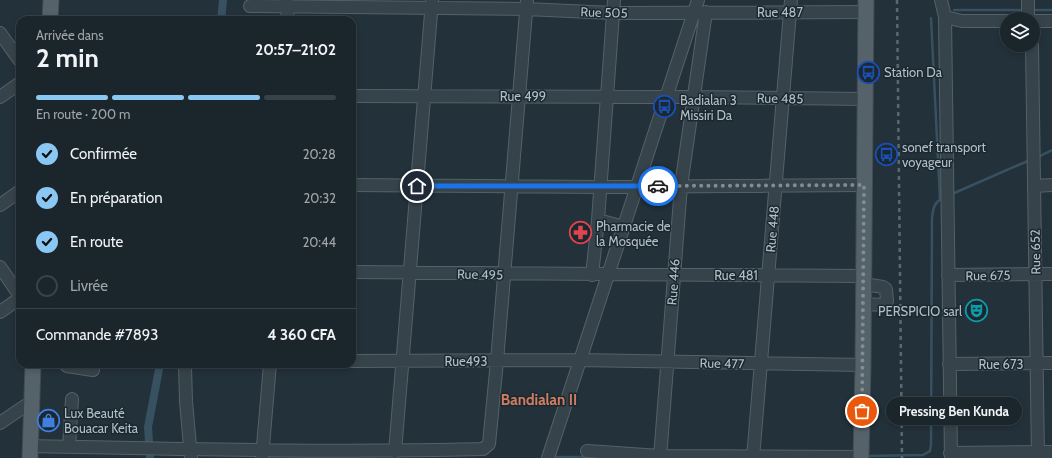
<!DOCTYPE html>
<html lang="fr">
<head>
<meta charset="utf-8">
<style>
	:root { --surface:#1a252c; --page:#273138; --text:#f1f3f6; --muted:#9fa5a9; --line:#384248; --accent:#8bc7f3 }
	body { margin:0; font-family:Cabin,sans-serif; background:var(--page); color:var(--text); height:100vh; display:flex; flex-direction:column; font-size:15px; white-space:nowrap }
	* { box-sizing:border-box; margin:0 }
	p { font-size:13px; color:var(--muted) }
	.icon { flex:none; width:22px; height:22px; fill:none; stroke:currentColor; stroke-width:2; stroke-linecap:round; stroke-linejoin:round }
	.map { position:relative; flex:1; overflow:hidden }
	.details { position:absolute; left:16px; top:16px; width:340px; height:352px; display:flex; flex-direction:column; background:var(--surface); border-radius:12px; box-shadow:0 2px 6px #0003,0 0 0 1px var(--line) }
	.details>* { flex:none }
	.tools { position:absolute; left:1000px; top:12px; display:grid; gap:8px }
	.tools a { display:grid; place-items:center; width:40px; height:40px; border-radius:50%; background:var(--surface); box-shadow:0 2px 6px #0003,0 0 0 1px var(--line); font-size:20px }
	.pin { position:absolute; display:grid; place-items:center; width:34px; height:34px; color:#fff; margin:-17px; border:2px solid #fff; border-radius:50%; box-shadow:0 1px 4px #0007 }
	.courier { position:absolute; display:grid; place-items:center; width:40px; height:40px; margin:-20px; border:3px solid #1a73e8; border-radius:50%; background:#fff; color:#222; box-shadow:0 1px 5px #0007 }
	.bubble { position:absolute; height:28px; border-radius:14px; background:var(--surface); box-shadow:0 2px 6px #0003,0 0 0 1px var(--line); font-size:13px; font-weight:700; line-height:28px; text-align:center }
	.overview em { font-style:normal; font-weight:700 }
	.overview div { display:flex; flex-direction:column-reverse }
	.overview { display:flex; align-items:center; justify-content:space-between; height:68px; padding:0 20px }
	h1 { font-size:26px; font-weight:700; line-height:30px }
	.bar { display:grid; grid-template-columns:repeat(4,1fr); gap:6px 4px; align-content:center; height:48px; padding:0 20px }
	.bar i { height:5px; border-radius:3px; background:var(--line) }
	.bar .active { background:var(--accent) }
	.bar p { grid-column:span 4 }
	.line { display:flex; align-items:center; gap:10px; padding:0 20px; border-top:1px solid var(--line) }
	.line div { flex:1 }
	ol { padding:0 20px; list-style:none }
	li { display:flex; align-items:center; gap:12px; height:44px }
	li p { margin-inline-start:auto }
	li .icon { padding:4px; border-radius:50%; background:var(--accent); color:#111; stroke-width:4 }
	li:last-child { color:var(--muted) }
	li i { width:22px; height:22px; border:2px solid var(--line); border-radius:50% }
	.map>svg:first-child { display:block }
	.lines { fill:none; stroke-linecap:round; stroke-linejoin:round }
	.stream { stroke:#385160; stroke-width:2.5 }
	.canal { stroke:#385160; stroke-width:8 }
	.minor-casing { stroke:#556168; stroke-width:14 }
	.major-casing { stroke:#404c53; stroke-width:17 }
	.minor { stroke:#37434a; stroke-width:12 }
	.major { stroke:#55626a; stroke-width:15 }
	.rail { stroke:#596871; stroke-width:2.5; stroke-dasharray:4 4; stroke-linecap:butt }
	.done { stroke:#808d95; stroke-width:4; stroke-dasharray:0 7.2 }
	.route { stroke:#1a73e8; stroke-width:5 }
	.labels { text-anchor:middle; stroke-width:3; stroke-linejoin:round; paint-order:stroke }
	.street-label { font-size:13px; fill:#b2bec6; stroke:#1c282f }
	.poi-label { font-size:13px; fill:#b2bec6; stroke:#1c282f; text-anchor:start }
	.quarter-label { font-size:15px; font-weight:bold; fill:#cf7e64; stroke:#1c282f }
</style>
</head>
<body>
<div class="map">
<svg width="1052" height="458" viewBox="0 0 1052 458">
	<rect width="100%" height="100%" fill="#23313a"/>
	<g class="lines">
		<path class="stream" d="M954 10H1024
			M1031 10H1052
			M931 18 940 199
			M1038 157 1052 150
			M952 194 1030 160
			M866 456 923 455 930 451 931 444 932 218C933 209 934 202 943 198
			M552 457H589"/>
		<path class="canal" d="M221 20 223 0
			M150 458 148 427 160 364"/>
		<defs>
			<path id="minor" d="M286 0 288 20
				M941 0 945 17 951 458
				M250 6 526 9 613 13 866 12
				M945 17 962 21H1007
				M1028 19V0
				M1033 21H1052
				M0 33 20 61
				M1032 45 1038 458
				M352 96 694 97 865 99
				M0 97 20 83
				M352 185 600 187 864 185
				M1034 186 1052 185
				M0 205 20 191
				M598 220 624 227
				M0 267 20 296
				M352 272 863 276
				M592 275 598 220 614 0
				M948 275 1052 274
				M863 284 883 287 886 289 887 301 884 305 863 304
				M0 312 20 298
				M352 361 580 360 863 365
				M65 364 67 366 93 370
				M186 364 185 367 186 401 191 458
				M949 364 1052 363
				M0 423 25 406 31 407
				M30 446C181 449 332 453 483 449L489 444 497 361 527 0
				M69 447 72 399
				M587 451 660 456 861 457
				M395 452 432 1
				M950 453 1052 452
				M262 458 270 364
				M548 458 698 0
				M660 458 681 186 706 12
				M753 458 791 0"/>
			<path id="major" d="M50 20 51 0
				M30 458 33 364
				M861 458 863 365 866 0"/>
		</defs>
		<use href="#minor" class="minor-casing"/>
		<use href="#major" class="major-casing"/>
		<use href="#minor" class="minor"/>
		<use href="#major" class="major"/>
		<path class="rail" d="M897 0 902 458"/>
	</g>
	<g class="lines">
		<path class="done" d="M658 186 864 185 862 411"/>
		<path class="route" d="M417 186H658"/>
	</g>
	<defs>
		<symbol id="bus-ring" viewBox="-11 -11 22 22"><circle r="9.5" fill="#1c282f" stroke="#1a4fb4" stroke-width="1.5"/><path d="M-5-6H5V4H4V6H2V4H-2V6H-4V4H-5ZM-3.5-4V0h7V-4ZM-3.5 1.2v1.5H-2V1.2ZM2 1.2v1.5H3.5V1.2Z" fill="#1a4fb4"/></symbol>
		<symbol id="pharmacy-ring" viewBox="-11 -11 22 22"><circle r="9.5" fill="#1c282f" stroke="#e0444e" stroke-width="1.5"/><path d="M-2-6h4v4h4v4h-4v4h-4v-4h-4v-4h4Z" fill="#e0444e"/></symbol>
		<symbol id="theatre-ring" viewBox="-11 -11 22 22"><circle r="9.5" fill="#1c282f" stroke="#0f9aa8" stroke-width="1.5"/><path d="M-5-5.5Q0-4 5-5.5V0Q5 5 0 6Q-5 5-5 0ZM-3.3-2.5H-1v1.5H-3.3ZM1-2.5H3.3v1.5H1ZM-2.8 1Q0 5.5 2.8 1Z" fill="#0f9aa8"/></symbol>
		<symbol id="shop-ring" viewBox="-11 -11 22 22"><circle r="9.5" fill="#1c282f" stroke="#3f7fe0" stroke-width="1.5"/><path d="M-5-2.5h2.3a2.7 3.5 0 0 1 5.4 0H5L5.5 6h-11ZM-1.5-2.5h3a1.5 2.3 0 0 0-3 0Z" fill="#3f7fe0"/></symbol>
	</defs>
	<g fill-rule="evenodd">
		<use href="#bus-ring" x="856" y="60" width="25" height="25"/>
		<use href="#bus-ring" x="652" y="94" width="25" height="25"/>
		<use href="#bus-ring" x="874" y="142" width="25" height="25"/>
		<use href="#pharmacy-ring" x="568" y="220" width="25" height="25"/>
		<use href="#theatre-ring" x="964" y="298" width="25" height="25"/>
		<use href="#shop-ring" x="36" y="408" width="25" height="25"/>
	</g>
	<g class="labels">
		<g class="street-label">
			<text transform="translate(604 12) rotate(2)" y="5">Rue 505</text>
			<text x="780" y="17">Rue 487</text>
			<text x="523" y="101">Rue 499</text>
			<text transform="translate(780 98) rotate(1)" y="5">Rue 485</text>
			<text transform="translate(772 229) rotate(-85)" y="5">Rue 448</text>
			<text transform="translate(1035 252) rotate(-91)" y="5">Rue 652</text>
			<text transform="translate(480 274) rotate(1)" y="5">Rue 495</text>
			<text x="736" y="280">Rue 481</text>
			<text transform="translate(988 275) rotate(-1)" y="5">Rue 675</text>
			<text transform="translate(673 282) rotate(-86)" y="5">Rue 446</text>
			<text x="466" y="366">Rue493</text>
			<text transform="translate(722 363) rotate(1)" y="5">Rue 477</text>
			<text x="1001" y="369">Rue 673</text>
		</g>
		<g class="poi-label">
			<text x="884" y="77">Station Da</text>
			<text x="680" y="105">Badialan 3<tspan x="680" dy="15">Missiri Da</tspan></text>
			<text x="902" y="152">sonef transport<tspan x="902" dy="15">voyageur</tspan></text>
			<text x="596" y="231">Pharmacie de<tspan x="596" dy="15">la Mosquée</tspan></text>
			<text x="962" y="316" text-anchor="end">PERSPICIO sarl</text>
			<text x="64" y="418">Lux Beauté<tspan x="64" dy="15">Bouacar Keita</tspan></text>
		</g>
		<g class="quarter-label">
			<text x="539" y="405">Bandialan II</text>
		</g>
	</g>
</svg>
<div class="tools">
<a><svg class="icon" aria-label="layers" viewBox="0 0 24 24"><path d="M12 4l9 5-9 5-9-5zM3 14l9 5 9-5"/></svg></a>
</div>
<div class="pin" style="left:862px;top:411px;background:#ea580c"><svg class="icon" aria-label="bag" viewBox="0 0 24 24"><path d="M5 8h14l-1 12H6zM9 8a3 3 0 0 1 6 0"/></svg></div>
<div class="pin" style="left:417px;top:186px;background:#1f2937"><svg class="icon" aria-label="home" viewBox="0 0 24 24"><path d="M3 11l9-7 9 7M6 9v11h12V9"/></svg></div>
<div class="courier" style="left:658px;top:186px"><svg class="icon" aria-label="car" viewBox="0 0 24 24"><path d="M5 17H2v-5l4-1 3-4h7l3 4 3 1v5h-3M9 17h6M6 11h13"/><circle cx="7" cy="17" r="2"/><circle cx="17" cy="17" r="2"/></svg></div>
<div class="bubble" style="left:886px;top:397px;width:136px">Pressing Ben Kunda</div>
<section class="details">
<div class="overview"><div><h1>2 min</h1><p>Arrivée dans</p></div><em>20:57–21:02</em></div>
<div class="bar"><i class="active"></i><i class="active"></i><i class="active"></i><i></i><p>En route · 200 m</p></div>
<ol>
<li><svg class="icon" aria-label="check" viewBox="0 0 24 24"><path d="M5 12l5 5 9-10"/></svg>Confirmée<p>20:28</p></li>
<li><svg class="icon" aria-label="check" viewBox="0 0 24 24"><path d="M5 12l5 5 9-10"/></svg>En préparation<p>20:32</p></li>
<li><svg class="icon" aria-label="check" viewBox="0 0 24 24"><path d="M5 12l5 5 9-10"/></svg>En route<p>20:44</p></li>
<li><i></i>Livrée</li>
</ol>
<div class="line" style="height:52px"><div>Commande #7893</div><b>4 360 CFA</b></div>
</section>
</div>
</body>
</html>
